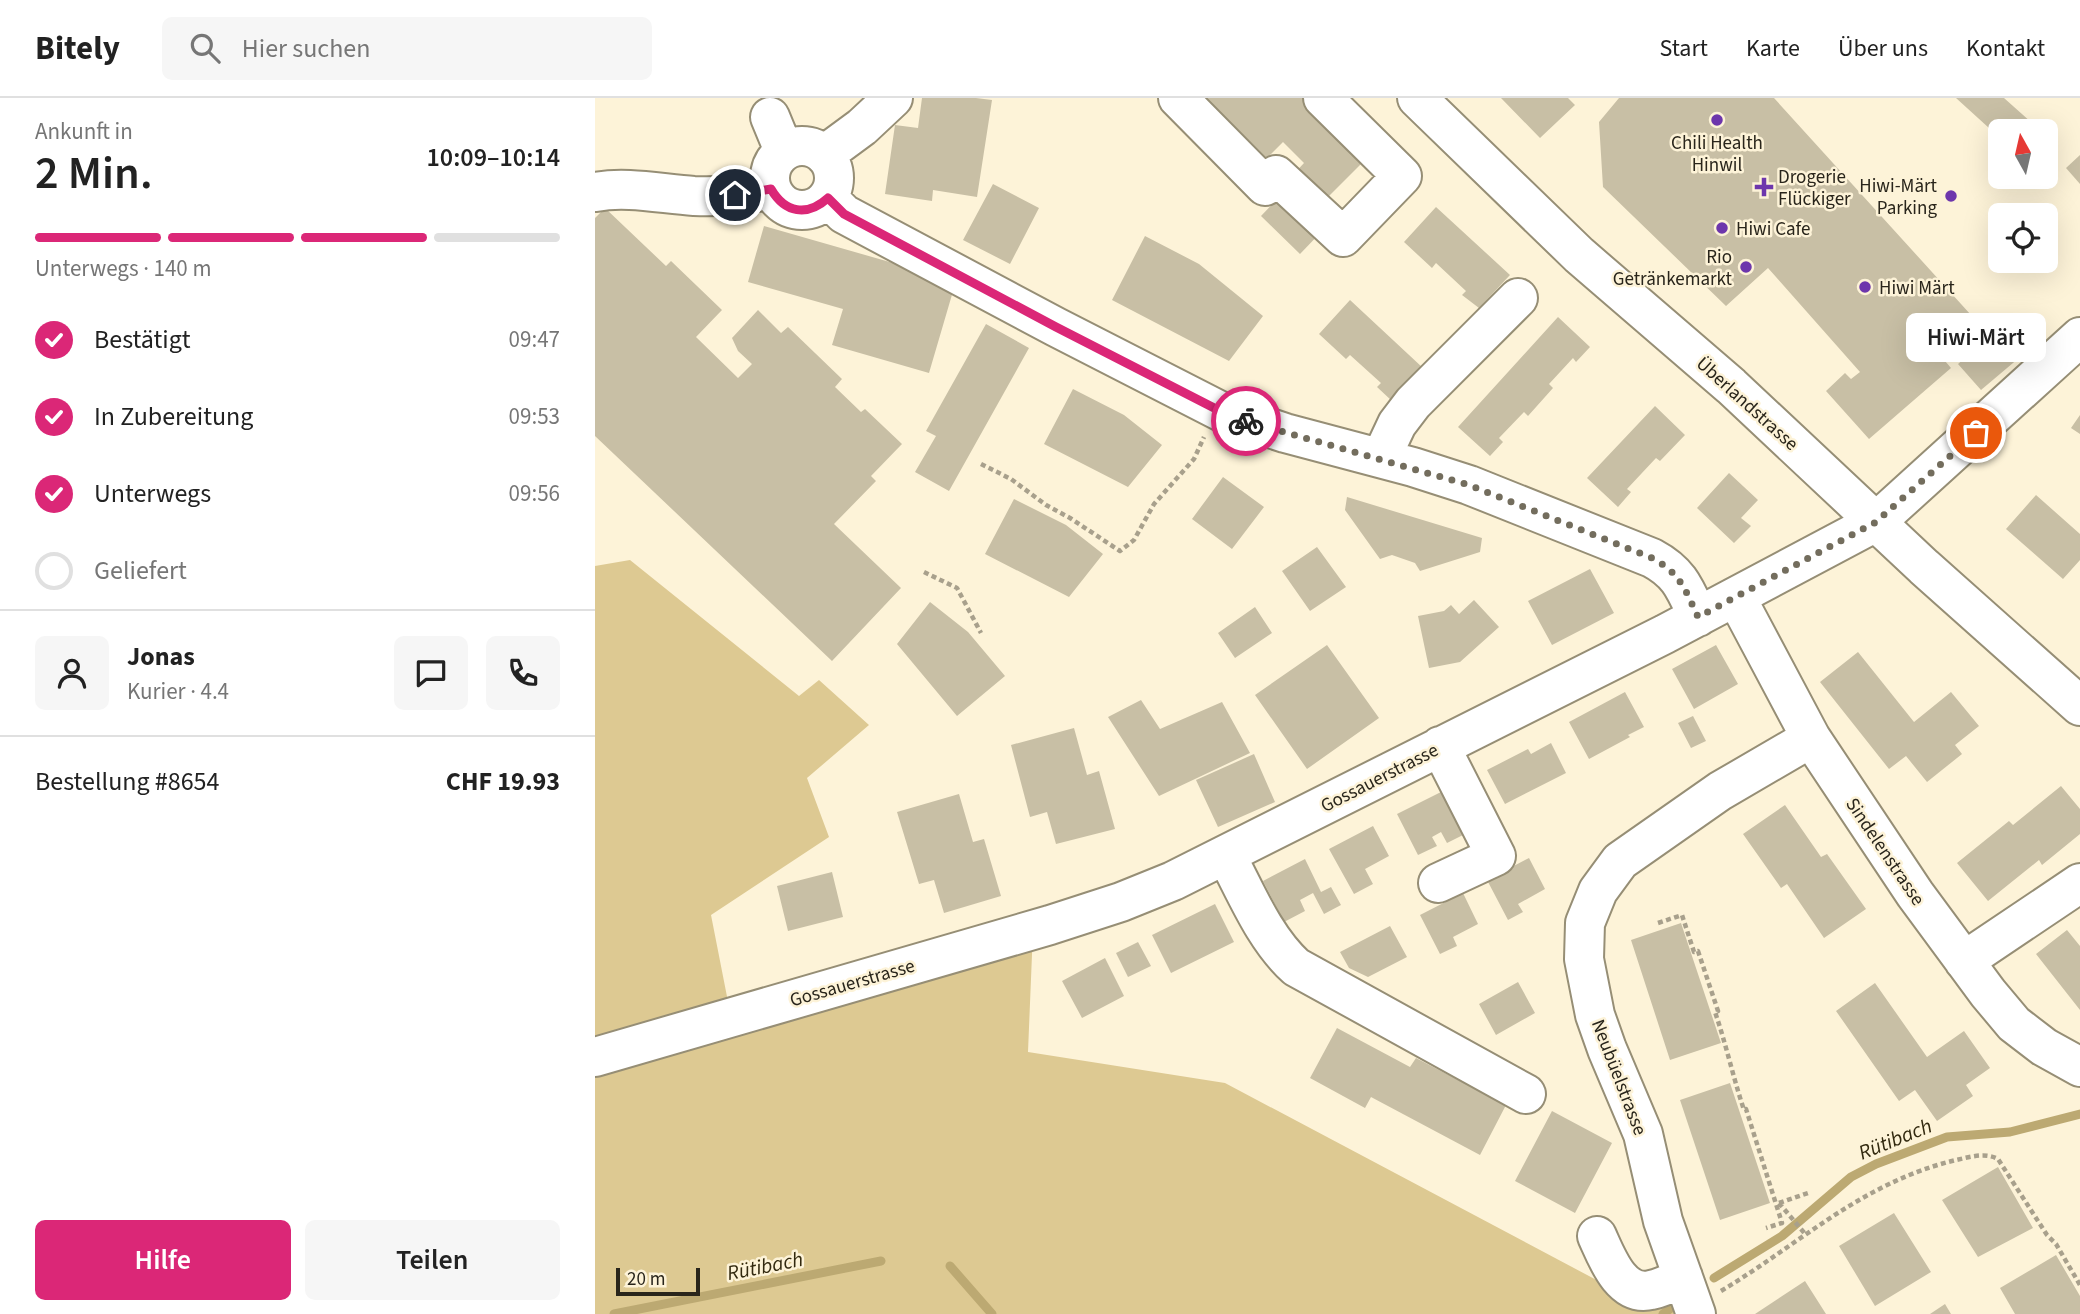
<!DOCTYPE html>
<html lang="de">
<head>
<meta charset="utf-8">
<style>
	:root { --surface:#fff; --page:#f6f6f6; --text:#222; --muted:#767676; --line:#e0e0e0; --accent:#db2777 }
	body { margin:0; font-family:"Source Sans 3",sans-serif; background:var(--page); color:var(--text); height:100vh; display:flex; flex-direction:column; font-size:26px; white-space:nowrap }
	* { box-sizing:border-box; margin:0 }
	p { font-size:23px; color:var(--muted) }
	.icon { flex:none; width:38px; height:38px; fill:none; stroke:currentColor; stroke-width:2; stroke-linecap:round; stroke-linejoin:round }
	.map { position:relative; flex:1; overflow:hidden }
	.drawer { display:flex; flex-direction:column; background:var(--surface); width:595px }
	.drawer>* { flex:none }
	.needle { width:46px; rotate:352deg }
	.controls { position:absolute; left:1393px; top:21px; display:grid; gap:14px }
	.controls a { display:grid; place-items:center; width:70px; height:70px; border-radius:10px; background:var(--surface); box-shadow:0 7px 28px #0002; font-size:35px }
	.scale { position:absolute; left:21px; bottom:18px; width:84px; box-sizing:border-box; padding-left:7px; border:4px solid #29251b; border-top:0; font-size:19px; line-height:24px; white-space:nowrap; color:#29251b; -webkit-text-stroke:5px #fdf3d8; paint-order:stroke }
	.pin { position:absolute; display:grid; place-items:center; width:60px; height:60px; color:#fff; margin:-30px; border:4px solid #fff; border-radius:50%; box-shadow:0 2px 7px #0007 }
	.courier { position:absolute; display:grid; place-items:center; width:70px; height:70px; margin:-35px; border:5px solid #db2777; border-radius:50%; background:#fff; color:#222; box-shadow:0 2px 9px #0007 }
	.bubble { position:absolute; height:49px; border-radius:10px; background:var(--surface); box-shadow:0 7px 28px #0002; font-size:23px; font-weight:600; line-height:49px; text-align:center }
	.head em { font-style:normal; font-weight:600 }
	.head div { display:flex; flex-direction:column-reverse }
	.head { display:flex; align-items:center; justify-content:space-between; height:119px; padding:0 35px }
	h1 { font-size:46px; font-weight:600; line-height:52px }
	.bar { display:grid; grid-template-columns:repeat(4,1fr); gap:10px 7px; align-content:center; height:84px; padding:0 35px }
	.bar i { height:9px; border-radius:5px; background:var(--line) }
	.bar .current { background:var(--accent) }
	.bar p { grid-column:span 4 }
	.line { display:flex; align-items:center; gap:18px; padding:0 35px; border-top:2px solid var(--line) }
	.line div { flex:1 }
	.round { display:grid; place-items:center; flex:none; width:74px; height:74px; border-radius:10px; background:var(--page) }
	ol { padding:0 35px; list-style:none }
	li { display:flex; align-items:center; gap:21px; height:77px }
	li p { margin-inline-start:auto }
	li .icon { padding:7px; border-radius:50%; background:var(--accent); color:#fff; stroke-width:4 }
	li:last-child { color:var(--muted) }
	li i { width:38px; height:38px; border:4px solid var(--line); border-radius:50% }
	.button { display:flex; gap:14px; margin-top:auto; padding:14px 35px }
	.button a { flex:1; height:80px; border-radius:10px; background:var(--accent); color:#fff; font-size:28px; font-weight:600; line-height:80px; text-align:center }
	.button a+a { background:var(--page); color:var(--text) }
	header { display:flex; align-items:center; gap:42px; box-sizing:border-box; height:98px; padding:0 35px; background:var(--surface); border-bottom:2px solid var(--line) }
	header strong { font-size:33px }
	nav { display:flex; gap:38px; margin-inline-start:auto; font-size:24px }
	.search { width:490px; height:63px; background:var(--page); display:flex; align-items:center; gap:18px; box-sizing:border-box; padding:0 24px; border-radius:10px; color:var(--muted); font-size:26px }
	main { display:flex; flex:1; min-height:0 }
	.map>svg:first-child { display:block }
	.green { fill:#ddc992 }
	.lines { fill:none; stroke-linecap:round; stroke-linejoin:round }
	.stream { stroke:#bca972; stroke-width:9 }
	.building { fill:#c8bfa5 }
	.minor-casing { stroke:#968e75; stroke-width:42 }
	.major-casing { stroke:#968e75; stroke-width:42 }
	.path { stroke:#a8a08c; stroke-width:4.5; stroke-dasharray:5 3.5; stroke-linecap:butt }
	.minor { stroke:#fff; stroke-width:38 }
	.major { stroke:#fff; stroke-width:38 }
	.done { stroke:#736d5d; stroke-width:7; stroke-dasharray:0 12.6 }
	.route { stroke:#db2777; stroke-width:9 }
	.poi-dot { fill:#6d36ac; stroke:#fdf3d8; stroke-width:2.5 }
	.labels { text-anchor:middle; stroke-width:5; stroke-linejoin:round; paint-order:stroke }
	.poi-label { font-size:19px; fill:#29251b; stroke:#fdf3d8; text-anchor:start }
	.street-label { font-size:19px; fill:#29251b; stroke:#fdf3d8 }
	.water-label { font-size:21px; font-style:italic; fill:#32290f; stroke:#fdf3d8 }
</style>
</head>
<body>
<header>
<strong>Bitely</strong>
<div class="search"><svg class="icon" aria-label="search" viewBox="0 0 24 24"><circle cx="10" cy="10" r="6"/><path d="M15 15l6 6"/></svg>Hier suchen</div>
<nav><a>Start</a><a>Karte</a><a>Über uns</a><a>Kontakt</a></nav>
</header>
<main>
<section class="drawer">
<div class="head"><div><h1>2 Min.</h1><p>Ankunft in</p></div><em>10:09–10:14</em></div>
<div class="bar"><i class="current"></i><i class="current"></i><i class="current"></i><i></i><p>Unterwegs · 140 m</p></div>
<ol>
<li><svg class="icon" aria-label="check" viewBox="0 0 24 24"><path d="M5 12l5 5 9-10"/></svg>Bestätigt<p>09:47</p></li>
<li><svg class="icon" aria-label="check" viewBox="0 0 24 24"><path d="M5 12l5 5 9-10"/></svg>In Zubereitung<p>09:53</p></li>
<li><svg class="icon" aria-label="check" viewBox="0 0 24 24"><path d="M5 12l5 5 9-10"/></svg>Unterwegs<p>09:56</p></li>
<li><i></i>Geliefert</li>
</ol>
<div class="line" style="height:126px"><a class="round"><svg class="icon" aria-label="person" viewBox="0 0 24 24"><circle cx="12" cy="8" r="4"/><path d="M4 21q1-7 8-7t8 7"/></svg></a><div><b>Jonas</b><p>Kurier · 4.4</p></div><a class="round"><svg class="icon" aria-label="chat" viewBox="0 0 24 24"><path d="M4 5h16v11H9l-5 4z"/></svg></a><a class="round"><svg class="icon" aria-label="phone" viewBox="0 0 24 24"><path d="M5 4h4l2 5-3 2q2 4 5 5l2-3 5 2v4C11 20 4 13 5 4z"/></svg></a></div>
<div class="line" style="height:91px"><div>Bestellung #8654</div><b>CHF 19.93</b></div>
<div class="button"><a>Hilfe</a><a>Teilen</a></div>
</section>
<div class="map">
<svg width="1485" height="1216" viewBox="0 0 1485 1216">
	<rect width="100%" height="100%" fill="#fdf3d8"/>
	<path class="green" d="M35 462 204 598 224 582 274 627 212 680 234 739 116 817 136 919 438 832 433 954 630 985 1043 1204 1083 1197 1089 1216H0V468Z"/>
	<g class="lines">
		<path class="stream" d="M355 1168 397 1216
			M1119 1180 1187 1138 1256 1079 1281 1066 1352 1039 1415 1034 1485 1016
			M19 1216 286 1163
			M1068 1216 1080 1207"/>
	</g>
	<path class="building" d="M327 0H381L397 2 382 99 338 92 337 103 290 96 300 27 323 30Z
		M596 0H719L776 56 725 107 696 79 709 65 688 44 665 67Z
		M906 0H973L980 7 945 40Z
		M1024 0H1179L1376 217 1339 250 1356 270 1274 341 1231 293 1250 275 1256 281 1265 274 1173 170 1131 208 1008 89 1004 24Z
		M1361 0H1409L1446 33H1405V40Z
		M1485 57V86L1471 70Z
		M398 86 444 110 415 166 368 142Z
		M689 94 728 132 705 156 666 118Z
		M841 109 915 177 884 210 867 197 871 193 841 165 837 170 809 144Z
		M10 110 71 168 76 163 127 212 101 239 143 280 157 266 143 253 137 240 163 212 186 235 193 229 247 281 240 289 266 314 270 311 307 346 276 378 281 383 239 426 306 490 237 563 0 338V120Z
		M169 128 361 183 334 275 237 247 248 211 153 184Z
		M550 138 604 166 668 218 634 263 517 202Z
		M755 202 828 270 797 303 782 289 786 285 755 257 751 261 724 236Z
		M963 219 995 249 981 264 978 260 954 286 958 290 933 318 929 314 904 340 908 344 895 358 863 329Z
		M391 226 434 250 354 393 320 374 341 338 331 333Z
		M1408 227 1431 254 1386 292 1363 266Z
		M478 291 529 317 567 347 533 389 449 346Z
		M1060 308 1090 337 1065 363 1061 360 1032 391 1036 394 1023 409 992 380Z
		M1485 317V336L1476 330Z
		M1134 375 1163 402 1146 420 1156 428 1139 445 1102 410Z
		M628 379 669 409 637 451 597 421Z
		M1441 397 1485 436V462L1468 481 1411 431Z
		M752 399 887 440 885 454 825 473 820 465 797 457 785 461 750 412Z
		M419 401 471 427 508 456 474 499 390 456Z
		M722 449 751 489 715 513 687 473Z
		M995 471 1019 515 957 547 933 503Z
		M879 502 904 529 865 564 834 570 823 518 849 513 856 507 864 516Z
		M335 504 373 534 410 578 362 618 302 546Z
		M660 509 677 535 640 560 623 535Z
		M732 547 784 620 712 671 660 597Z
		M1121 547 1143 586 1099 611 1077 571Z
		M1263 554 1319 624 1356 594 1384 628 1360 647 1367 656 1332 684 1311 658 1294 671 1225 584Z
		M1030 594 1049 629 1033 637 1035 639 994 661 974 624Z
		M546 602 565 631 627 604 655 655 564 698 513 619Z
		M1098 618 1111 643 1096 650 1083 625Z
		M479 630 492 677 504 673 520 731 461 746 452 714 435 719 416 647Z
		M956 645 971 675 910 706 892 672 933 651 936 656Z
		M659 656 680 704 623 729 601 682Z
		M1466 688 1485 711V736L1447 767 1444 762 1393 803 1362 765 1414 723 1418 727Z
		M854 690 876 733 852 745 846 734 837 739 842 748 823 757 802 716Z
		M364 696 378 744 389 741 406 798 349 815 339 782 324 786 302 714Z
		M1190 707 1226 759 1232 756 1271 811 1229 840 1192 786 1186 790 1148 736Z
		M778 728 794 758 770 771 778 786 759 796 734 751Z
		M934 760 950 791 923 806 928 814 913 822 892 782Z
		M710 761 726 794 736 789 746 807 729 816 718 795 705 802 710 813 689 824 668 783Z
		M237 774 248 819 193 833 182 788Z
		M868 795 883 826 858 839 862 848 845 856 825 817Z
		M620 806 639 844 576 875 557 837Z
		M1086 825 1126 945 1075 962 1036 842Z
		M795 828 812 859 773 879 754 870 745 854Z
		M1472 832 1485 848V912L1441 856Z
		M543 844 556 868 533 879 521 855Z
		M510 860 529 898 487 920 467 883Z
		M923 884 940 915 901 937 884 906Z
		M1280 885 1332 959 1369 933 1395 970 1371 987 1378 998 1342 1023 1320 992 1304 1003 1241 913Z
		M742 930 815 969 821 960 911 1007 885 1057 776 999 770 1010 715 980Z
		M1135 985 1175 1105 1125 1122 1085 1002Z
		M957 1013 1017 1045 980 1115 920 1083Z
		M1403 1069 1438 1130 1383 1159 1347 1102Z
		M1299 1115 1336 1174 1280 1208 1244 1148Z
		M1461 1157 1485 1198V1216H1420L1405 1190Z
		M1210 1183 1231 1216H1160Z
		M1350 1206 1356 1216H1335Z"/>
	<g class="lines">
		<defs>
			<path id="minor" d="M583 0 670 88 681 77 748 139 807 78 728 0
				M175 19 189 53
				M175 80a32 32 0 1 1 64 0a32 32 0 1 1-64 0Z
				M229 57 267 29 298 0
				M0 94C32 88 67 96 99 98 125 99 151 97 176 91
				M233 100 249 116 461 229 627 314 690 335 818 369 874 387 1057 460C1085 475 1090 491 1103 519
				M786 360 802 326 818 305 923 200
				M1141 499 1216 640 1320 796 1393 895 1419 926 1449 949 1485 969
				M631 757C651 794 669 840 701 869L931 996
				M843 785 901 758 845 648
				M1369 863 1485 785
				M0 959 455 827 526 804 578 783 1070 536 1281 424 1485 239
				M1002 1138C1012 1160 1026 1199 1056 1192 1067 1190 1078 1184 1088 1179
				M1101 1216 1068 1123 1048 1036 1012 951 1000 917 989 861 990 825 1003 793 1025 763 1125 693 1216 640"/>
			<path id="major" d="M822 0 984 157 1136 288 1329 469 1485 608"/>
		</defs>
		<use href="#minor" class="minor-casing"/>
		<use href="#major" class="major-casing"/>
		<path class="path" d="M386 366 416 381 451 407 475 420 525 453 539 442 559 406 599 361 609 339
			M329 474 362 490 386 535
			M1063 825 1087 817 1099 854 1103 853 1123 913 1120 914C1131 946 1138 979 1149 1012L1151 1011 1187 1125 1171 1130
			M1184 1105 1211 1137
			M1184 1105 1213 1095
			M1126 1193C1206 1145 1268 1084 1361 1062 1375 1059 1390 1054 1403 1061L1452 1137 1461 1146 1485 1187"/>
		<use href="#minor" class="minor"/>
		<use href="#major" class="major"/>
	</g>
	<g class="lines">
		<path class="done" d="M651 323 874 387 1057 460C1085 475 1090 491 1103 519L1281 424 1381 335"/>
		<path class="route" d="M140 97 176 91C190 115 212 119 233 100L249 116 461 229 627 314 651 323"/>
	</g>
	<g class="poi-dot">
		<circle cx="1122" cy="22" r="7"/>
		<path d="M1165.5 78.5h7v7h7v7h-7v7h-7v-7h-7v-7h7z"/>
		<circle cx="1356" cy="98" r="7"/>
		<circle cx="1127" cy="130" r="7"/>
		<circle cx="1151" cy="169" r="7"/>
		<circle cx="1270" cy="189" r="7"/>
	</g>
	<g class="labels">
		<g class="poi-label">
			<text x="1122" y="51" text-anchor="middle">Chili Health<tspan x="1122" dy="22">Hinwil</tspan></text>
			<text x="1183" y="85">Drogerie<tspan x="1183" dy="22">Flückiger</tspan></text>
			<text x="1342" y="94" text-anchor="end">Hiwi-Märt<tspan x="1342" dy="22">Parking</tspan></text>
			<text x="1141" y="137">Hiwi Cafe</text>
			<text x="1137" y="165" text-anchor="end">Rio<tspan x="1137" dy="22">Getränkemarkt</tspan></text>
			<text x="1284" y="196">Hiwi Märt</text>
		</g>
		<g class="street-label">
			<text transform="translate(1153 305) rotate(42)" y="7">Überlandstrasse</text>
			<text transform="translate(784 679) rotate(-27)" y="7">Gossauerstrasse</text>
			<text transform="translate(1291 753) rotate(56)" y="7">Sindelenstrasse</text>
			<text transform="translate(257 884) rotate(-16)" y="7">Gossauerstrasse</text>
			<text transform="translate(1025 979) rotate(69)" y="7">Neubüelstrasse</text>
		</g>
		<g class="water-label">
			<text transform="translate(1300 1041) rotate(-22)" y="7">Rütibach</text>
			<text transform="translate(170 1168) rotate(-11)" y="7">Rütibach</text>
		</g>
	</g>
</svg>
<div class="controls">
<a><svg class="needle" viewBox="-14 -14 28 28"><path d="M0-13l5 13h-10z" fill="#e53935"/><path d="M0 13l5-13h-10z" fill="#767676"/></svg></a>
<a><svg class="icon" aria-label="locate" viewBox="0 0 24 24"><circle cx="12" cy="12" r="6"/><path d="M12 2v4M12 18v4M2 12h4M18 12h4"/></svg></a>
</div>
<div class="scale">20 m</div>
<div class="pin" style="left:1381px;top:335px;background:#ea580c"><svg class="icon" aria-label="bag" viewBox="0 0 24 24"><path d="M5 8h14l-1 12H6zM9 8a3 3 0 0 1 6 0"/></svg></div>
<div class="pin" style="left:140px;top:97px;background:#1f2937"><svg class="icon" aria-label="home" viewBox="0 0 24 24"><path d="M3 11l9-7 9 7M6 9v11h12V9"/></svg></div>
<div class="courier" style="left:651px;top:323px"><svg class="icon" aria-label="bike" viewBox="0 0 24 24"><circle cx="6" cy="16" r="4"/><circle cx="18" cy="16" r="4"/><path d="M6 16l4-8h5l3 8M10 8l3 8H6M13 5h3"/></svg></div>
<div class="bubble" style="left:1311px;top:215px;width:140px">Hiwi-Märt</div>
</div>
</main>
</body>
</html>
